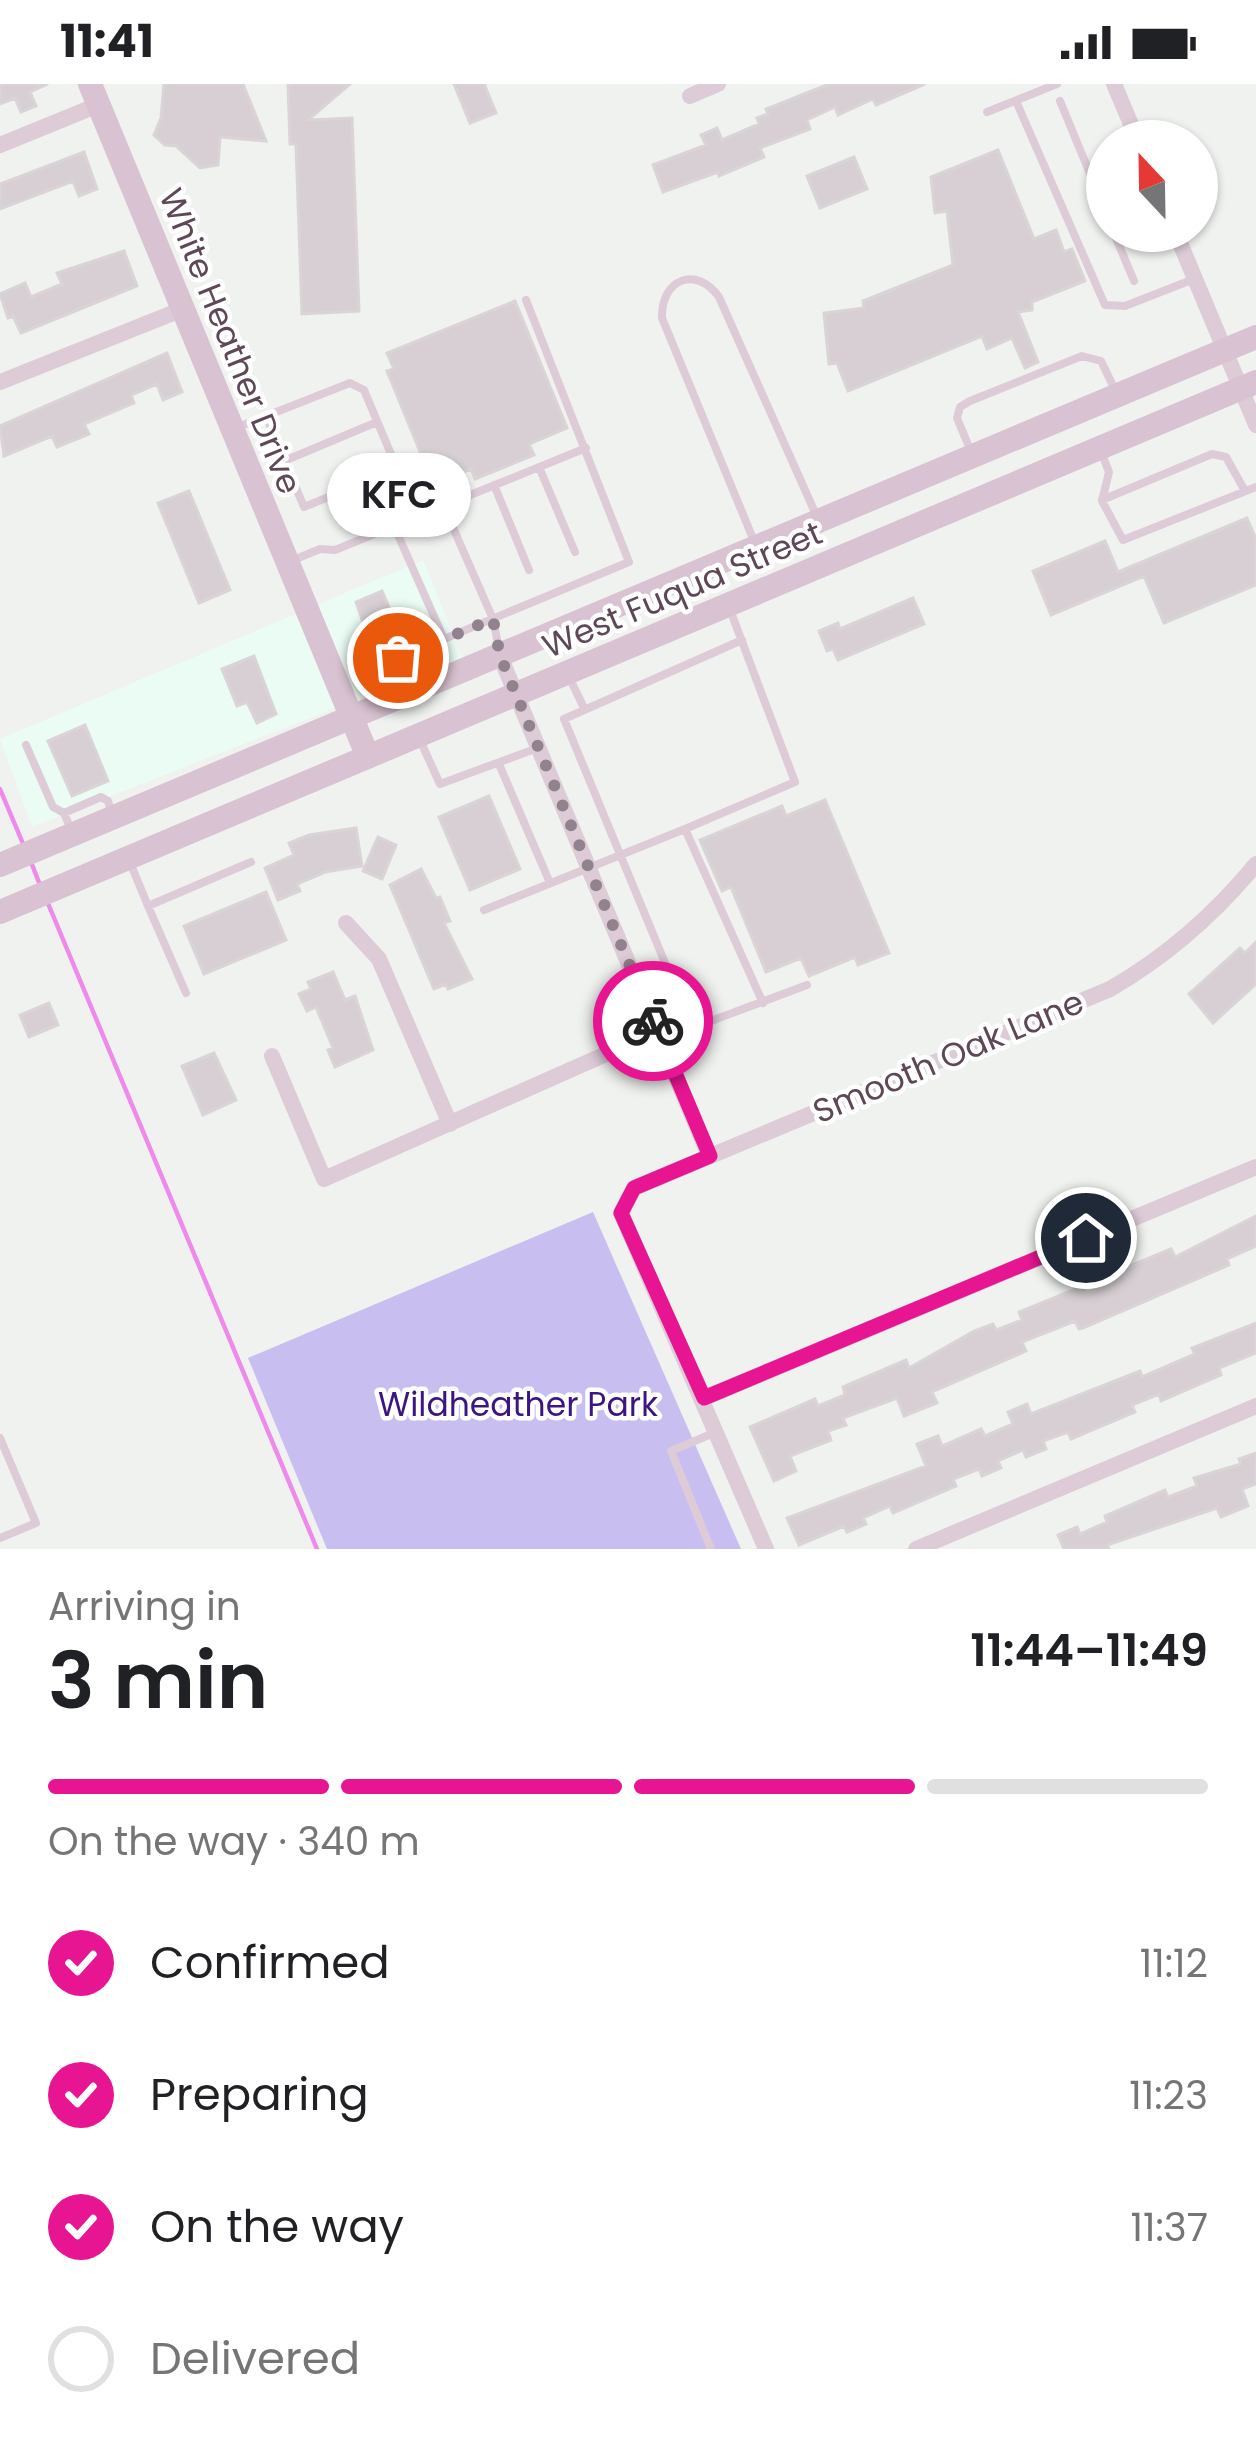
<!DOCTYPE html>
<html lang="en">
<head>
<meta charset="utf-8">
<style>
	:root { --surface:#fff; --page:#f6f6f6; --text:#202124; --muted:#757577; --line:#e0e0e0; --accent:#e71591 }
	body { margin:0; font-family:Poppins,sans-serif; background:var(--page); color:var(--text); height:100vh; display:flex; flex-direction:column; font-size:45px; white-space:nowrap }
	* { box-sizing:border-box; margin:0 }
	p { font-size:39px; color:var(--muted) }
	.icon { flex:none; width:66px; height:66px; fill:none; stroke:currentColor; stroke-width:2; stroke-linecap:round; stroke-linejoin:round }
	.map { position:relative; height:1465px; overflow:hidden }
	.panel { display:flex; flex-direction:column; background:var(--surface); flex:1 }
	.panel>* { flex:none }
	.needle { width:78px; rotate:338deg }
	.tools { position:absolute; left:1086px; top:36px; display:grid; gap:24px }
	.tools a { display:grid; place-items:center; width:132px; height:132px; border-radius:50%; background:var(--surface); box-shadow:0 3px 9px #0004; font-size:60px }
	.pin { position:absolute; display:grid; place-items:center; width:102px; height:102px; color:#fff; margin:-51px; border:6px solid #fff; border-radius:50%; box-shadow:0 3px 12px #0007 }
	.courier { position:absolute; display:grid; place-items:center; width:120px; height:120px; margin:-60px; border:9px solid #e71591; border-radius:50%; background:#fff; color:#222; box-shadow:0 3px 15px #0007 }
	.bubble { position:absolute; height:84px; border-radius:42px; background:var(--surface); box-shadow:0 3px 9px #0004; font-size:39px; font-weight:600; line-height:84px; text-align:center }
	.overview em { font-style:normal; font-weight:600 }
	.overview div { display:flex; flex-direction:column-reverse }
	.overview { display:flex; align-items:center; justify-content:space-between; height:204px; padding:0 48px }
	h1 { font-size:78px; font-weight:600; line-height:90px }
	.bar { display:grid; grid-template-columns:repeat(4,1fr); gap:18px 12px; align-content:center; height:144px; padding:0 48px }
	.bar i { height:15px; border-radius:9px; background:var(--line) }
	.bar .active { background:var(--accent) }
	.bar p { grid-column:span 4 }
	ol { padding:0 48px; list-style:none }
	li { display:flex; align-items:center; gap:36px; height:132px }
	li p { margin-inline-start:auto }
	li .icon { padding:12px; border-radius:50%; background:var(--accent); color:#fff; stroke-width:4 }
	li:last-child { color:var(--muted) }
	li i { width:66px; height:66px; border:6px solid var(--line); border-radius:50% }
	.status { display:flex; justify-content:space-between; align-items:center; height:84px; padding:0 60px; background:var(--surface); direction:ltr }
	.status svg { height:33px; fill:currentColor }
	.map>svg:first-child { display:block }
	.commercial { fill:#eafcf4 }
	.green { fill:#c9bef0 }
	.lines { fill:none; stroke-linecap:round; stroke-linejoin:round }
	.stream { stroke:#ee8ae9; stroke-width:4.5 }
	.building { fill:#d7cfd3; stroke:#dbd4d7; stroke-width:3 }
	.lane { stroke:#ddccd8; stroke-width:8 }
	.street { stroke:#ddccd8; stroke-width:16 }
	.secondary { stroke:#d9c2d1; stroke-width:24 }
	.done { stroke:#91838d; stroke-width:12; stroke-dasharray:0 21.6 }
	.route { stroke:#e71591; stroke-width:15 }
	.labels { text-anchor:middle; stroke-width:9; stroke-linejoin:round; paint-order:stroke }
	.street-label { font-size:33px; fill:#5e4757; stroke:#fff }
	.park-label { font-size:33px; fill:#3b1582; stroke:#fff }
</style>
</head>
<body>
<div class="status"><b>11:41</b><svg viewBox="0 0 49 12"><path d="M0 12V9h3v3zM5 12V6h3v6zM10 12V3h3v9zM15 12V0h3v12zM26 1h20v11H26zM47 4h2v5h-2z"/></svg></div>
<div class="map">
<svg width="1256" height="1465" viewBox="0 0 1256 1465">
	<rect width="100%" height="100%" fill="#f0f2f0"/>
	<path class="commercial" d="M423 476 463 574 32 743 0 655Z"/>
	<path class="green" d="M593 1128 741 1465H327L248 1274Z"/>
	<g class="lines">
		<path class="stream" d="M0 705 24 762
			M31 778 40 801
			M47 817 317 1465"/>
	</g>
	<path class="building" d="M0 0H48L30 8 36 22 21 28 15 14 0 20Z
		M164 0H243L266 57 220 53 218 81 200 84 176 62 165 61 154 51 161 34Z
		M288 0H350L308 36 352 34 359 227 302 230 296 60H290Z
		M454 0H484L496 29 470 39Z
		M829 0H925L876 21 873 15 838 31 835 23 807 36 810 45 760 64 764 73 719 92 718 88 663 108 653 81 706 61 701 51 717 44 722 56 759 40 757 34 768 30 766 25Z
		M998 66 1034 155 1056 146 1064 168 1072 165 1085 197 1032 218V226L1018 228 1038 278 1025 284 1012 254 987 265 982 252 848 307 837 279 829 280 824 229 864 224 863 217 953 181 947 127 935 129 931 93Z
		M84 68 97 105 79 112 73 97 0 125V100Z
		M854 73 867 105 820 124 807 92Z
		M124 167 137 202 21 249 13 232 8 234 0 210 25 199 31 213 62 200 57 189Z
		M515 217 567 344 529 360 534 371 475 395 471 385 440 397 430 372 423 375 387 287 394 285 387 269Z
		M167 269 182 308 163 316 157 300 131 311 134 319 84 340 89 350 57 363 52 352 4 372 0 342Z
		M189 407 230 506 199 519 158 419Z
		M1247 434 1256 455V501L1164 539 1144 492 1051 531 1033 487 1105 457 1118 488Z
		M382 507 405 560 375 573 356 518Z
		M913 514 924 540 838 576 833 565 827 567 819 547 838 539 840 545Z
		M254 572 276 630 257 639 247 618 237 622 222 585Z
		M85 641 108 697 72 712 48 657Z
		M489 712 520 785 470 806 439 733Z
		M825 716 889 869 858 881 855 873 809 892 801 874 766 888 731 803 722 807 700 756 782 722 786 732Z
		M356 744 362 782 325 788 297 800 300 807 278 816 265 784 294 771 289 759 309 751Z
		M378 753 396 761 382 795 363 787Z
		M421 785 436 814 440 813 450 837 444 839 472 895 448 905 446 900 434 905 390 801Z
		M266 808 286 856 204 890 184 842Z
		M1256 858V900L1213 939 1189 910 1240 864 1245 869Z
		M333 888 345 916 355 912 373 966 335 983 328 966 333 964 316 923 307 927 299 910 311 905 308 898Z
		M49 919 58 941 29 953 20 931Z
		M214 969 236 1016 203 1031 182 982Z
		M1256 1132V1162L1227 1175 1229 1181 1083 1244 1079 1245 1075 1237 1022 1258 1026 1267 932 1308 937 1319 904 1332 897 1314 843 1334 846 1341 828 1347 831 1356 790 1372 796 1387 774 1397 750 1343 815 1315 818 1322 845 1311 843 1303 906 1276 909 1284 974 1247 993 1240 996 1246 1022 1236 1019 1228 1083 1202 1087 1209 1111 1199 1108 1191 1171 1165 1175 1173Z
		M1256 1239V1269L1219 1284 1221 1291 1161 1317 1159 1310 1132 1321 1135 1328 1071 1355 1068 1348 1043 1357 1046 1365 1026 1373 1023 1366 998 1377 1001 1384 982 1392 979 1385 953 1395 956 1402 893 1429 890 1422 863 1434 866 1440 847 1448 844 1442 799 1461 787 1434 926 1382 917 1360 938 1352 942 1362 981 1345 985 1352 1013 1340 1008 1328 1027 1320 1031 1330 1140 1287 1142 1293 1195 1270 1192 1264Z
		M1256 1369V1400L1242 1405 1248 1422 1221 1433 1217 1424 1107 1461 1109 1465H1064L1058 1451 1077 1443 1080 1450 1107 1438 1105 1432 1165 1406 1168 1413 1197 1402 1194 1394 1241 1380 1239 1375Z"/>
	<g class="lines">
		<path class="lane" d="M1016 17 1105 221 1125 222 1194 195
			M1060 17 1107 131
			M987 28 1057 0
			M1113 147 1134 197
			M266 332 304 423 397 385
			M238 343 350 299 364 306 417 432
			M972 370 957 334 960 323 970 317 1082 272 1101 277 1116 308
			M1102 370 1109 388 1102 417 1123 456 1256 403
			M284 377 377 338
			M539 383 575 468
			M494 401 529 486
			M1102 416 1212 370 1226 373 1245 407
			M444 423 493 535 499 565
			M394 442 444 555 629 478 526 216
			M754 457 662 234C661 195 696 181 719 213L817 433
			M291 477 320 465 335 466 586 364
			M729 523 795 698 685 745 763 919
			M568 591 585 626
			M411 606 398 574 444 555
			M419 654 440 700 535 665
			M26 661 53 723 64 729 72 748
			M499 680 550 799
			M64 729 101 713 108 717 111 727
			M129 776 148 822 251 778
			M148 822 186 909
			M484 826 685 745
			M692 944 564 635 742 556
			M663 955 807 901
			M0 1354 36 1439 0 1454
			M711 1465 671 1367 716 1348"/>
		<path class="street" d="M1114 0 1138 57
			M690 12 718 0
			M0 61 98 21
			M1175 147 1256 341
			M0 298 183 225
			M500 572 709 1072
			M346 839 379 875 450 1040
			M272 972 324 1095 658 947
			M704 1314 1256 1083
			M766 1465 621 1129 634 1104 1110 905C1167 872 1214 831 1256 780
			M916 1465 1256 1322"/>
		<path class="secondary" d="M90 0 368 673
			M0 781 1256 253
			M0 828 1256 298"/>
	</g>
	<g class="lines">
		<path class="done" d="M398 574 493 535 500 572 653 937"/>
		<path class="route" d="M653 937 710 1072 634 1104 621 1129 704 1314 1086 1154"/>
	</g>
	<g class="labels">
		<g class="street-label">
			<text transform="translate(231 257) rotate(68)" y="12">White Heather Drive</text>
			<text transform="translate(682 505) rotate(-23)" y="12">West Fuqua Street</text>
			<text transform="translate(948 972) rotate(-23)" y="12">Smooth Oak Lane</text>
		</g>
		<g class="park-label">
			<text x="518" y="1332">Wildheather Park</text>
		</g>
	</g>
</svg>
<div class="tools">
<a><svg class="needle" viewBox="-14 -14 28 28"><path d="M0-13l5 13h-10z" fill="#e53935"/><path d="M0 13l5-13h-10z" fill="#757577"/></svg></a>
</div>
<div class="pin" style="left:398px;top:574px;background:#ea580c"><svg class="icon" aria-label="bag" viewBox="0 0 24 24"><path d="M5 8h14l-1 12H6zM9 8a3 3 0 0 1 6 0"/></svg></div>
<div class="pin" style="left:1086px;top:1154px;background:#1f2937"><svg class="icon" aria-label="home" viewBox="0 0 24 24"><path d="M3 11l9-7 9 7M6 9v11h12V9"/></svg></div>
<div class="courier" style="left:653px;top:937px"><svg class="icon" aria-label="bike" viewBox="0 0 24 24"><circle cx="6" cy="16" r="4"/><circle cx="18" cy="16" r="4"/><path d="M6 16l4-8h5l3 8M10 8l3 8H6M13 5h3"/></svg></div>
<div class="bubble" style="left:327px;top:369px;width:144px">KFC</div>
</div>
<section class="panel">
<div class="overview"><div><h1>3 min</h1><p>Arriving in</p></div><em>11:44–11:49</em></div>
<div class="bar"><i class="active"></i><i class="active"></i><i class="active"></i><i></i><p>On the way · 340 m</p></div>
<ol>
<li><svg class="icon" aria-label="check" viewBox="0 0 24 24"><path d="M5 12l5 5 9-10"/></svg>Confirmed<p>11:12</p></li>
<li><svg class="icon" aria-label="check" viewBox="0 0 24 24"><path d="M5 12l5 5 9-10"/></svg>Preparing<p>11:23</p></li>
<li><svg class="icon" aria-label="check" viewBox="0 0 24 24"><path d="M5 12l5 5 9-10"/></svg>On the way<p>11:37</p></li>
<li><i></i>Delivered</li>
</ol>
</section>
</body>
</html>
